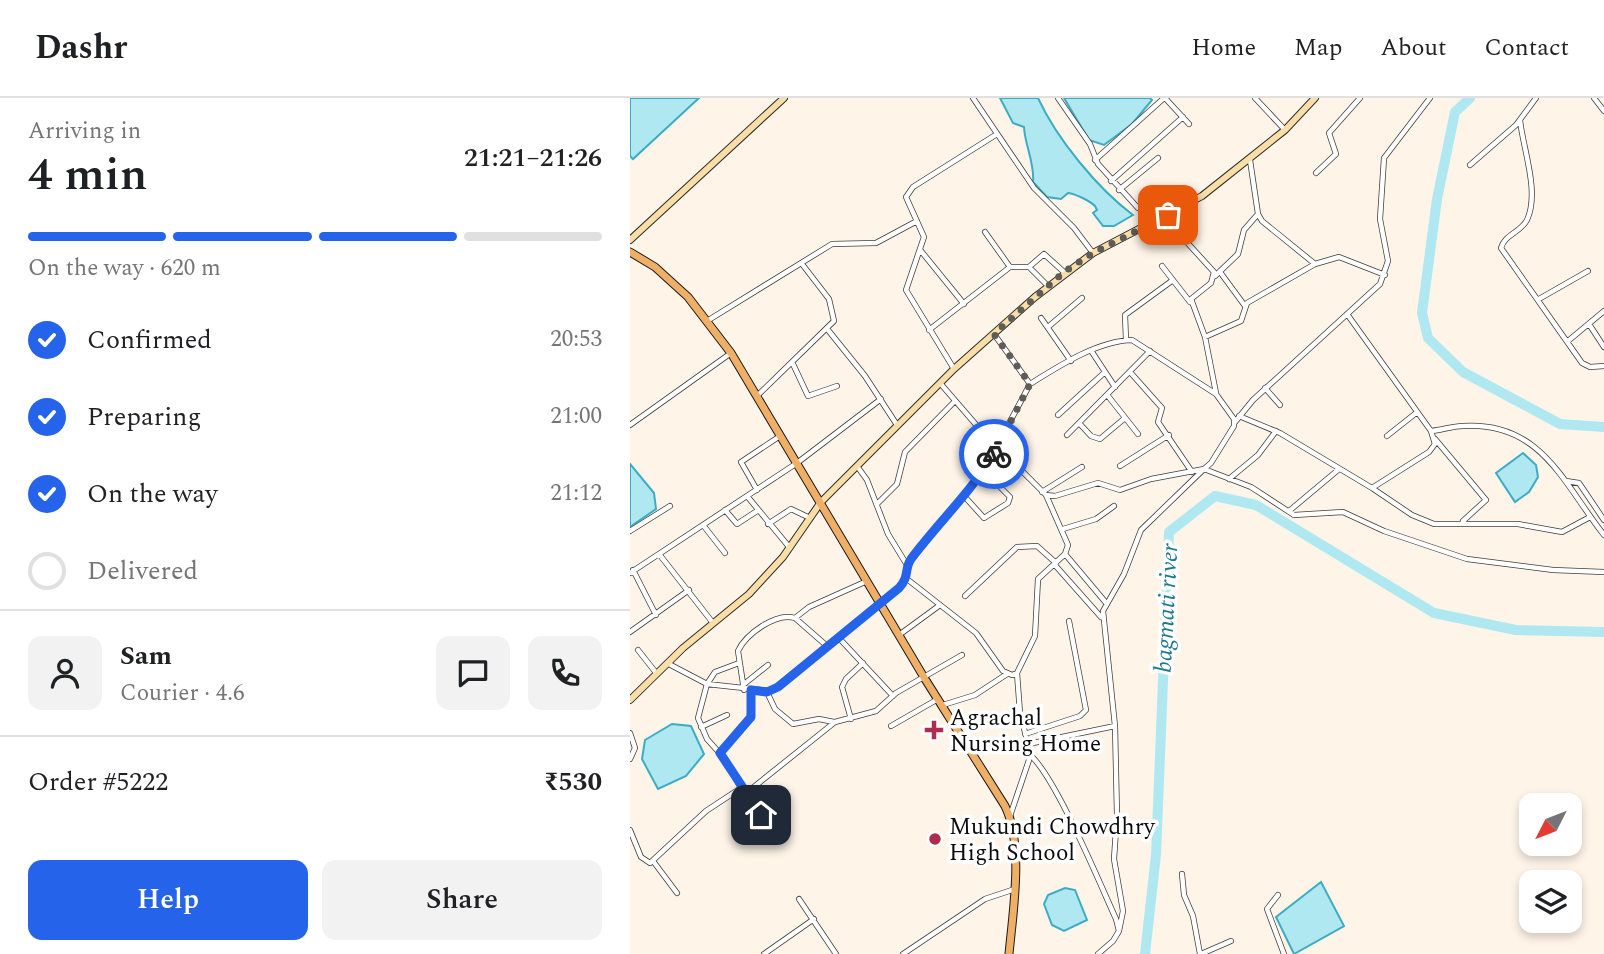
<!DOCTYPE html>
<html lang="en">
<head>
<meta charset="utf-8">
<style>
	:root { --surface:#fff; --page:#f2f2f2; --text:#202124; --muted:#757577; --line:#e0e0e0; --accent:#2563eb }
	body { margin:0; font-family:Spectral,serif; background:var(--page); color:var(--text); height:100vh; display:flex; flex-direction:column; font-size:26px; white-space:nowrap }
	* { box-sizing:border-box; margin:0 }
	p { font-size:23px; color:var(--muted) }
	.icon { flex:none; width:38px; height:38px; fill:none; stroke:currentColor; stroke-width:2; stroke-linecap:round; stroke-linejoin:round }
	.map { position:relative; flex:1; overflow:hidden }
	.panel { display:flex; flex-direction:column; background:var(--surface); width:630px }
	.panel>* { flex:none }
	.needle { width:46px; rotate:228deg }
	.buttons { position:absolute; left:889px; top:695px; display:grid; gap:14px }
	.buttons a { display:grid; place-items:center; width:63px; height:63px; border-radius:14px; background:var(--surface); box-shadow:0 4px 10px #0003; font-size:35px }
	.pin { position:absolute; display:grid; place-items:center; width:60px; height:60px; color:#fff; margin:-30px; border-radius:14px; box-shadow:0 4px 10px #0006 }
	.courier { position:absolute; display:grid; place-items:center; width:70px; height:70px; margin:-35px; border:5px solid #2563eb; border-radius:50%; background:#fff; color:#222; box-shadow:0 2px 9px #0007 }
	.headline em { font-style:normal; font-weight:600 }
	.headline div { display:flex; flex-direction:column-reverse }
	.headline { display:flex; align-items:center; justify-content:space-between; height:119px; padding:0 28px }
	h1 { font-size:46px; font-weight:600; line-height:52px }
	.bar { display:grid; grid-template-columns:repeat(4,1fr); gap:10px 7px; align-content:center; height:84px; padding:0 28px }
	.bar i { height:9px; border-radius:5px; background:var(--line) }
	.bar .current { background:var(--accent) }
	.bar p { grid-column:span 4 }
	.line { display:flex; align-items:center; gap:18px; padding:0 28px; border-top:2px solid var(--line) }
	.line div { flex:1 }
	.round { display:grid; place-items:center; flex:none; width:74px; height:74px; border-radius:14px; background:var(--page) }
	ol { padding:0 28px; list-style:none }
	li { display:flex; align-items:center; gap:21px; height:77px }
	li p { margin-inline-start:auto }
	li .icon { padding:7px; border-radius:50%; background:var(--accent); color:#fff; stroke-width:4 }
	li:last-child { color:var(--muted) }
	li i { width:38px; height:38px; border:4px solid var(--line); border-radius:50% }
	.cta { display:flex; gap:14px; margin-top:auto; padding:14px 28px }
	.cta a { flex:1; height:80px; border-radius:14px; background:var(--accent); color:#fff; font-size:28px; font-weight:600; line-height:80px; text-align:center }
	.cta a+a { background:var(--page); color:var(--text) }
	header { display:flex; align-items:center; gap:42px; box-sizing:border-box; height:98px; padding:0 35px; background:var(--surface); border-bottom:2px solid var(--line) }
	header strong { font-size:33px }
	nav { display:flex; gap:38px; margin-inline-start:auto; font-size:24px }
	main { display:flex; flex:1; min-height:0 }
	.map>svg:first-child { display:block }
	.water { fill:#b0e8f1; stroke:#3cacc4; stroke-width:2 }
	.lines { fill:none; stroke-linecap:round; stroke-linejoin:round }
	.river { stroke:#b0e8f1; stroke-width:10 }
	.street-casing { stroke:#3d3d3d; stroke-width:6 }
	.secondary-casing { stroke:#2c2c2c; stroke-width:8 }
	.primary-casing { stroke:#1b1b1b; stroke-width:9 }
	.street { stroke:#fff; stroke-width:4.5 }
	.secondary { stroke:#fadea7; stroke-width:6 }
	.primary { stroke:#f0af66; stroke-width:7 }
	.done { stroke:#5f5c58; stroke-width:7; stroke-dasharray:0 12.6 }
	.route { stroke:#2563eb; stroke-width:9 }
	.poi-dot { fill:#af2c50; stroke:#fff; stroke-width:2.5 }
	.labels { text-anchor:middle; stroke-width:7; stroke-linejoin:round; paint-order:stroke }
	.poi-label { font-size:23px; fill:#0a0a0a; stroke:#fff; text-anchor:start }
	.water-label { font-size:24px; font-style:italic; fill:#1d7992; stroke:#fff }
</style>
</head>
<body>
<header>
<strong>Dashr</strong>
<nav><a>Home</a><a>Map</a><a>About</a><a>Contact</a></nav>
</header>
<main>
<section class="panel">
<div class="headline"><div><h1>4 min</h1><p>Arriving in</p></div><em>21:21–21:26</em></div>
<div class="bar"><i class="current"></i><i class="current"></i><i class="current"></i><i></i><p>On the way · 620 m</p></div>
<ol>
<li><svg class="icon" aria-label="check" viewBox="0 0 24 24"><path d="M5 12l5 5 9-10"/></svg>Confirmed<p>20:53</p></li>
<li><svg class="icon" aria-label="check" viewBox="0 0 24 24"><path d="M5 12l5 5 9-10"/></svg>Preparing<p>21:00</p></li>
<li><svg class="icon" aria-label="check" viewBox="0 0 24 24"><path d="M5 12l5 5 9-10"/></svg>On the way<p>21:12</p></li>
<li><i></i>Delivered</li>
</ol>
<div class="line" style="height:126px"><a class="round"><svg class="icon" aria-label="person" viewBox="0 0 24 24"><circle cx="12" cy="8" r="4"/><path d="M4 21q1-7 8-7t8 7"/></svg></a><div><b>Sam</b><p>Courier · 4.6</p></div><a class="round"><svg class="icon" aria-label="chat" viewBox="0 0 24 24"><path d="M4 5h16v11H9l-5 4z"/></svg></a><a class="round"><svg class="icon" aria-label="phone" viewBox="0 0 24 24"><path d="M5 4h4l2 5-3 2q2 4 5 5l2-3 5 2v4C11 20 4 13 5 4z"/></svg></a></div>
<div class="line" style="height:91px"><div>Order #5222</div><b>₹530</b></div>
<div class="cta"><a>Help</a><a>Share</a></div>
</section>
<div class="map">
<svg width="974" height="856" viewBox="0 0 974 856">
	<rect width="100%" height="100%" fill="#fef4e8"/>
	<path class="water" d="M0 0H69L3 61 0 58Z
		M370 0H408C427 41 467 90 503 117L484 128H473L463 115 467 112 465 108C460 103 446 96 438 95L431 101 417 99 403 84C405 66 395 48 394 29L383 25Z
		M434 0H520L522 2 502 26 474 47 459 42Z
		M893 355 906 367 908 379 899 394 885 404 866 375Z
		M0 366 24 395 26 411 0 429Z
		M42 626 61 628 74 656 56 678 28 691 12 661 15 642Z
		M691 784 714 828 664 856 646 819Z
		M435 790 445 792 457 822 434 833 422 827 414 806 418 797Z"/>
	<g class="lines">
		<path class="river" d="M840 0 825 14 807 101 792 215 798 240 833 274 930 326 974 329
			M515 856 526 757 539 434 585 398 626 407 804 515 886 532 974 534"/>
		<defs>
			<path id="street" d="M343 0 404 90 444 130 463 155
				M428 0 460 46 468 66 508 110 517 112 553 91
				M535 0 559 26
				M625 0 655 32
				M964 0 974 13
				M890 22C893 51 910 94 897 122 891 134 874 137 871 150L952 265 960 269 974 268
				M465 62 534 0
				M620 62 628 116 632 123 685 166
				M840 67 886 27 906 0
				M686 75 706 56 699 35 730 0
				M481 83 553 19
				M489 92 528 60
				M538 117 552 139 584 174 581 185 561 201 575 239 586 295
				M355 134 380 169
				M291 153 334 206
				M532 168 560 204
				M399 169 414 156 434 174
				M590 174 615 208
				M585 178 608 156 614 132 628 116
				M909 201 958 173
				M717 216 801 333C812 332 823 328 833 328 911 323 933 385 974 437
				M411 220 441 263
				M77 223 202 146 246 145 287 123
				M959 226 974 249
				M418 229 452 200
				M198 232 235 278 267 327
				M299 232 380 169H399L418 188
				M364 236 400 286 367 348 416 397 425 398 468 385 490 392 521 381 574 371 581 365 604 328V321L586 296 502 242C467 243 429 268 400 286
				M575 239 611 223 617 205 685 166 709 159 755 177
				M496 242 495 217 543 182
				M938 243 974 213
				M462 254 485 289
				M163 266 178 298 207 288
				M324 271 276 192 294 139 276 99 283 89 367 36
				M500 274 532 310 528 324 562 374
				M635 290 650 307
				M127 298 204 223 199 201 172 166
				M478 298 508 336
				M428 317 475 274
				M609 318 650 335 742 390 799 354 805 346 801 333
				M605 324 623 302 750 186 758 163 750 121 754 60 800 0
				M449 325 461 338 470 341 495 320
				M0 327 101 255
				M437 337 520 253
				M757 338 786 315
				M805 341 856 402 833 423
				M227 368 237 382 258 436 277 467
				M490 368 539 337
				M599 381 628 357 646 333
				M936 383 949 385 974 422
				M742 390 782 417 804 426H888L932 434 960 419
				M127 392 111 364 150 338
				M412 394 452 369
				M117 398 160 450
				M335 399 354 420 378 405 380 399 354 373
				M247 406 267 386 275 354 324 304
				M95 412 107 426 127 413
				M659 413 708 372
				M138 426 161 411 180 420
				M73 427 95 455
				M433 431 466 421 484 408
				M0 433 40 408
				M29 456 83 525
				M435 456 477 506
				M424 466 471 519
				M3 472 26 517
				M0 475 167 365 251 301
				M277 481 346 535 373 573 382 577 387 575
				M335 498 387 449 407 448 426 465
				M165 520 179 509 237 483
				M0 534 59 492
				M269 537 310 507
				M208 539 263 598
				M8 552 27 576
				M37 565 77 586 141 593 269 490C280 478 274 471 282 461 309 423 343 392 367 351L310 285
				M109 565 85 574 77 586 68 620 77 641 94 660 111 690 146 738
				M113 587 138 567
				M114 592 108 553C116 536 146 514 165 520L197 548
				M137 594 145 611 163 626 189 621 204 624
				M313 607 345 597 377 576
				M221 621 212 589 216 581 233 565
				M261 628 308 601
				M71 629 97 617
				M0 635 5 650 0 661
				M395 636 450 618 456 612 439 523
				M398 646 485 628
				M90 655 121 619V592
				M399 656C425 677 470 786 486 821L489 833 483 843 468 856
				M115 696 205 624 246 613 266 595 332 557
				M380 718 399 662 398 646 390 615 387 575 405 538 408 481 435 456 438 447 416 397
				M0 732 11 759 20 765 76 713 111 690
				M23 763 47 795
				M552 776 554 797 563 818 570 856
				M648 797 637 811 654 856
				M169 801 206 856
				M489 833 493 813 484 761 487 717 485 628 473 513 494 476 511 432 574 371 621 389 664 417 713 414 754 433 837 461 923 472 974 474
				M134 856 184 821
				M273 856 355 801 385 791
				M571 856 601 843"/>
			<path id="secondary" d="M0 142 154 0
				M0 602 53 550 119 496 153 459 191 404 324 271 405 199 463 155 572 98 655 32 685 0"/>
			<path id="primary" d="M0 154 25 169 58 199 101 255 295 581 375 708C394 747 383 813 379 856"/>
		</defs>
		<use href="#street" class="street-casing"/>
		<use href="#secondary" class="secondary-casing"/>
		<use href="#primary" class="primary-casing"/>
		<use href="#street" class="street"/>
		<use href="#secondary" class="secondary"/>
		<use href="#primary" class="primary"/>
	</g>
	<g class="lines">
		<path class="done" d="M364 356 400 286 364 236 434 174 463 155 538 117"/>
		<path class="route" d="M131 717 90 655 121 619V592L137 594 148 589 269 490C280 478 274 471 281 461 308 425 340 395 364 356"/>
	</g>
	<g class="poi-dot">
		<path d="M300.5 621.5h7v7h7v7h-7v7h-7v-7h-7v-7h7z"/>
		<circle cx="305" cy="741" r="7"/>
	</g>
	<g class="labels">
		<g class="poi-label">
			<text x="320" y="627">Agrachal<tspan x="320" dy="26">Nursing Home</tspan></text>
			<text x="319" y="736">Mukundi Chowdhry<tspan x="319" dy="26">High School</tspan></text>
		</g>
		<g class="water-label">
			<text transform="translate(536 510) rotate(-87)" y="8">bagmati river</text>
		</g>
	</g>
</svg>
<div class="buttons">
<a><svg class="needle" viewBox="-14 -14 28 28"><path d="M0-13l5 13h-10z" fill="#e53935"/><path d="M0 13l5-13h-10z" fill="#757577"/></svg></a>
<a><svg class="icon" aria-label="layers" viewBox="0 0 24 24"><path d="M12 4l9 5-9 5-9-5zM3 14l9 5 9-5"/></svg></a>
</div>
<div class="pin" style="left:538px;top:117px;background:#ea580c"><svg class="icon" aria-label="bag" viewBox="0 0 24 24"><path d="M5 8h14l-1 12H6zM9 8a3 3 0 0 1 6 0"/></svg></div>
<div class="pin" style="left:131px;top:717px;background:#1f2937"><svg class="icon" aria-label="home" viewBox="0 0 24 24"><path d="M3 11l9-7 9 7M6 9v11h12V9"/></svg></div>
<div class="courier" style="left:364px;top:356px"><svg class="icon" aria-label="bike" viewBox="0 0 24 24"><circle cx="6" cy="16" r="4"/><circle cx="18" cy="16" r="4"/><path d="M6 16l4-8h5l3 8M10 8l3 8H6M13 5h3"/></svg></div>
</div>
</main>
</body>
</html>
